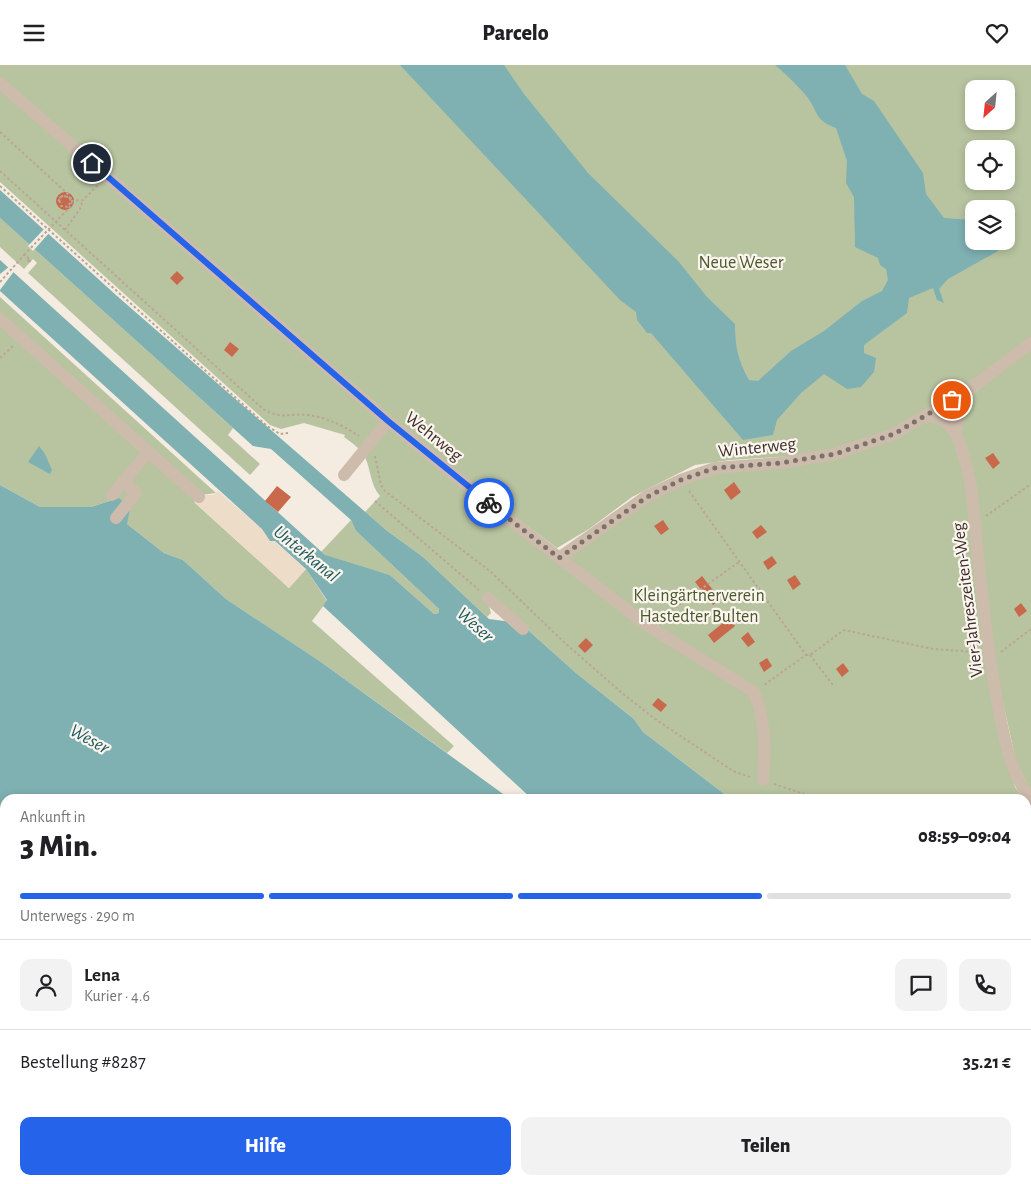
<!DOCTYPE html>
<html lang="de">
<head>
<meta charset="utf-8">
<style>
	:root { --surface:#fff; --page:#f2f2f2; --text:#202124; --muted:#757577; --line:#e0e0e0; --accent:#2563eb }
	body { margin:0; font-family:"Alegreya Sans",sans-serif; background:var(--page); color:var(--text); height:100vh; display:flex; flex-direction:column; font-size:19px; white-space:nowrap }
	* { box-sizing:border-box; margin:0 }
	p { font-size:16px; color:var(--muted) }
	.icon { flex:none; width:28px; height:28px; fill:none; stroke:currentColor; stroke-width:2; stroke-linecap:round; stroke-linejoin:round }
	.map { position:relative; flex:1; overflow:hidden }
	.sheet { position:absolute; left:0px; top:729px; width:1031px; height:391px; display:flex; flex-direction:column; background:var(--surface); border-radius:15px 15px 0 0; box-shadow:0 2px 8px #0003 }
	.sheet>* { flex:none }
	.needle { width:32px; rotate:207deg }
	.buttons { position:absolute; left:965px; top:15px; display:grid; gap:10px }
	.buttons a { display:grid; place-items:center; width:50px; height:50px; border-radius:10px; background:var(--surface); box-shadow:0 2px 8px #0003; font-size:25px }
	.pin { position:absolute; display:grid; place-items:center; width:42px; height:42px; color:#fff; margin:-21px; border:2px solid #fff; border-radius:50%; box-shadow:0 1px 5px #0007 }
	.courier { position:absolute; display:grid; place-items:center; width:50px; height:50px; margin:-25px; border:4px solid #2563eb; border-radius:50%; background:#fff; color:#222; box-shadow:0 1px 6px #0007 }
	.overview em { font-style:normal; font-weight:800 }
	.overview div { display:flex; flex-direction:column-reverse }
	.overview { display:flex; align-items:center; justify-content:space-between; height:85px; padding:0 20px }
	h1 { font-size:32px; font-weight:800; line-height:38px }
	.bar { display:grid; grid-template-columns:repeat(4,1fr); gap:8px 5px; align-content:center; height:60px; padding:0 20px }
	.bar i { height:6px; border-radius:4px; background:var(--line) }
	.bar .current { background:var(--accent) }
	.bar p { grid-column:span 4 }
	.line { display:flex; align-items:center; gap:12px; padding:0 20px; border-top:1px solid var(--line) }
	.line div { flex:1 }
	.round { display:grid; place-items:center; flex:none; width:52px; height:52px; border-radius:10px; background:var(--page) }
	.action { display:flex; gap:10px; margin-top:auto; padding:10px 20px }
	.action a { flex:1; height:58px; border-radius:10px; background:var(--accent); color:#fff; font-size:20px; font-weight:800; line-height:58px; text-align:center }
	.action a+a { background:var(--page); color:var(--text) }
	header { display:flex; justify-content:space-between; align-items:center; height:65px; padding:0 20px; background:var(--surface); font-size:22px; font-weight:800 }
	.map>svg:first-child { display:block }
	.green { fill:#b8c4a0; fill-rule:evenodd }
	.plaza { fill:#ecdcc8 }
	.water { fill:#7fb0b2 }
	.pier { fill:#f4ebe1 }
	.building { fill:#c8694b }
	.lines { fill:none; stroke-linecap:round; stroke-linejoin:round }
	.path { stroke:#b9a596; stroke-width:2; stroke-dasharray:2.5 2.5; stroke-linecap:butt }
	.minor { stroke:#cdbbac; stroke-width:12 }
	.path-bridge { stroke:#b9a596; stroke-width:2; stroke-dasharray:2.5 2.5; stroke-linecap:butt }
	.done { stroke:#7c716b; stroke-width:5; stroke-dasharray:0 9 }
	.route { stroke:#2563eb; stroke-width:6 }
	.labels { text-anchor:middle; stroke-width:4.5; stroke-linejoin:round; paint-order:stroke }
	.park-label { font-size:18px; fill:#4a5a2e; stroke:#fbf5ee }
	.street-label { font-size:18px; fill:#3b302b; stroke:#fbf5ee }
	.water-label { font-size:19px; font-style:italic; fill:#1f5a5e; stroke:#fbf5ee }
</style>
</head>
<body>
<header><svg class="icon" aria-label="menu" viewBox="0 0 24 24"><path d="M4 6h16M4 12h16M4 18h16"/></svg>Parcelo<svg class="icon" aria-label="heart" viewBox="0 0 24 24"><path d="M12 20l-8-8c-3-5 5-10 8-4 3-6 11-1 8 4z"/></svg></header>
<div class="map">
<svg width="1031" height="1119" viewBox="0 0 1031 1119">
	<rect width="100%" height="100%" fill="#f4ebe1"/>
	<path class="green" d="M0 0H1031V273L952 330 882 370 809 390 730 395 695 400 632 432 589 464 557 483 487 431 392 352 0 12ZM974 24H1006V56H974ZM974 84H1006V116H974ZM974 144H1006V176H974Z
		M0 23 559 496 649 435 679 420 716 408 769 402 924 357 939 356 953 371 967 419 1008 700 1015 722 1024 734H731L643 667 634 654 576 608 520 558 489 541 491 548 487 552 423 492 386 465 365 447 380 431C370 419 371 405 365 392 361 384 352 378 344 372L345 370 304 358 281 364 270 360 0 117Z
		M0 153 233 363 228 370 260 399 250 410 28 208 37 198 33 194 24 204 0 182Z
		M0 232 216 428 201 430 195 438 289 523 306 504 327 536 312 556 454 681 447 688 321 597 226 534 183 495 164 488 127 459 119 433 91 442H40L0 420Z
		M1031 284V727L1016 696 994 597 961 370 965 335Z
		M351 455 356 466 439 544V548L434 549 390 510 328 492 321 487Z
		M1026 736 1031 742V850L1026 849Z
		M0 794 5 797V1115H1026V1082L1031 1084V1119H0Z"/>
	<path class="plaza" d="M218 426 262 464 270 476H274L306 504 289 523 194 437 201 430H214Z"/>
	<path class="water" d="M400 0H504L524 29 588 108 679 197 707 232 735 259C735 281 738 296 749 315L758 316 791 286 824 266 862 236 882 226 888 215 886 204 880 200 878 193 855 182 854 132 846 118 847 96 836 63C815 55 819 49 808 33 800 23 785 8 775 0H845L862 29 874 36 923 108 926 129 944 153 974 155V176H997L998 186 948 214 939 224 944 238 937 235 933 223 909 233 907 248 864 280V288L876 293 874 307 861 322 847 324 824 309 801 328 777 355 773 370 743 375 651 268H647L637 255 636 247 620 235Z
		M0 125 117 231 386 465 423 492 489 554 520 558 576 608 634 654 643 667 731 734H532L323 541 327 535 306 504 275 476H270L262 464 0 226V195L325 490 390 510 434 549 439 548V544L356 466 351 455 271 384 253 381 0 153Z
		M39 381 45 389 52 405 50 409 28 397Z
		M0 420 40 442H91L119 433 130 443 127 459 164 488 183 495 226 534 321 597 510 734H5V797L0 794Z
		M1026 849 1031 850V1084L1026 1082Z"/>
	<path class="pier" d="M45 163 50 167 33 186 28 181Z
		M10 201 15 205 0 225V209Z"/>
	<path class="building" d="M56 136a9 9 0 1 1 18 0a9 9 0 1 1-18 0Z
		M177 206 184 213 177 220 170 213Z
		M230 277 239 284 232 292 224 285Z
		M993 388 1000 398 993 404 985 393Z
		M734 417 741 427 731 435 724 425Z
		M277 421 291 432 278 447 265 436Z
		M663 455 669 464 661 470 654 461Z
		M761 460 767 467 757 474 752 467Z
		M772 491 777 498 768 505 763 497Z
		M795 510 801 519 793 525 787 515Z
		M702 511 720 534 713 540 695 517Z
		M1021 538 1027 546 1019 552 1014 544Z
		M729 553 735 561 714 578 708 570Z
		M748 567 755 577 748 582 741 573Z
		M586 573 593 580 585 588 578 581Z
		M767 593 772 601 764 607 759 598Z
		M843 598 849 606 842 612 836 604Z
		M658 633 667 640 661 647 652 640Z"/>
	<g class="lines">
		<path class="path" d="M0 67 70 131
			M0 106 263 344C282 355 289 348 308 350 326 352 344 361 359 371
			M0 121 267 361 280 369 288 368
			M58 136 62 131 69 132 71 136 68 142 61 141 59 134 62 131 69 132 71 136 83 135 98 120
			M65 165 80 144 83 135
			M30 195 29 198 28 196 29 195H31
			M0 217 24 190 27 192
			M0 293 13 281
			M375 391 381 420 385 426 491 507 566 579 622 628 655 654 733 706 750 712
			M689 426 806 590 764 620
			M375 436 479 525
			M986 451 1031 419
			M659 554 739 497
			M1001 587 1031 564
			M806 590H810L844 565 933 584 976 587
			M810 590 833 620
			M774 719 819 734
			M1026 803 1031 805
			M0 805 5 811
			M0 819 5 827
			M0 875 5 873
			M1026 1043 1030 1031
			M1026 1110 1031 1111
			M307 1119 309 1115
			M447 1119 450 1115
			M515 1119 518 1115
			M737 1119 741 1115
			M977 1119 980 1115"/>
		<path class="minor" d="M0 18 388 356 501 448 648 561 754 627C766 656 765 684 763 715
			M0 254 199 432
			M922 353C928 352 935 351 941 354 960 362 967 403 971 421 979 494 984 568 998 641 1004 672 1010 709 1031 734
			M956 369 958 347 966 326
			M344 410 388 356
			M112 430 148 387
			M116 453 136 428 123 416
			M559 493 647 431 681 415 715 403 780 398 835 389 894 369 967 326 1031 278
			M488 533 523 564
			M219 1119 220 1115"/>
		<path class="path-bridge" d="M24 190 71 141 72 136 70 131
			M27 192 30 195"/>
	</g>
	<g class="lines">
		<path class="done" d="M489 438 559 493 647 432 681 415 715 403 780 398 835 389 894 369 952 335"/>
		<path class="route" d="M92 98 388 356 489 438"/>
	</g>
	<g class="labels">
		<g class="park-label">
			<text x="741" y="203">Neue Weser</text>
			<text x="699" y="536">Kleingärtnerverein<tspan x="699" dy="21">Hastedter Bulten</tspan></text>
		</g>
		<g class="street-label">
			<text transform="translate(434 371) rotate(39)" y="6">Wehrweg</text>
			<text transform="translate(757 382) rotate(-6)" y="6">Winterweg</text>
			<text transform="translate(967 535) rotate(-97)" y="6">Vier-Jahreszeiten-Weg</text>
		</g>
		<g class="water-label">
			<text transform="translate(307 488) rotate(39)" y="7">Unterkanal</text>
			<text transform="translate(476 559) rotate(42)" y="7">Weser</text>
			<text transform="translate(90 673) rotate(29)" y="7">Weser</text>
		</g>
	</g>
</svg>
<div class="buttons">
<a><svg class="needle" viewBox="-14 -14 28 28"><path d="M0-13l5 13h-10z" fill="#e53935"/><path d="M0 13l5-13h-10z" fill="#757577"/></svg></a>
<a><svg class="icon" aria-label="locate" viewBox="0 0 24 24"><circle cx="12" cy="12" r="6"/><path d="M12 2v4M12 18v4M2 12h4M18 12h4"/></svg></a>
<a><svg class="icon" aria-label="layers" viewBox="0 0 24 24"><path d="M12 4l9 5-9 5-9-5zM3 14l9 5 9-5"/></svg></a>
</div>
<div class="pin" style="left:952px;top:335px;background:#ea580c"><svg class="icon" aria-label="bag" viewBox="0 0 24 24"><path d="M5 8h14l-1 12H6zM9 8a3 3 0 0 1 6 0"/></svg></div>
<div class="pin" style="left:92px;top:98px;background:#1f2937"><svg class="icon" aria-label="home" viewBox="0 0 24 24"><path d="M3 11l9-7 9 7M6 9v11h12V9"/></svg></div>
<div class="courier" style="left:489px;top:438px"><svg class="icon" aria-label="bike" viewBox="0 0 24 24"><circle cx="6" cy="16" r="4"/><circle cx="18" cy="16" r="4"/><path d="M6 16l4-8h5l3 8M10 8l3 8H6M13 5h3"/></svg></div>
<section class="sheet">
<div class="overview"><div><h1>3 Min.</h1><p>Ankunft in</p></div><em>08:59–09:04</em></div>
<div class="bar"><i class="current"></i><i class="current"></i><i class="current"></i><i></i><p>Unterwegs · 290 m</p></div>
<div class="line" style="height:90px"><a class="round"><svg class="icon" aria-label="person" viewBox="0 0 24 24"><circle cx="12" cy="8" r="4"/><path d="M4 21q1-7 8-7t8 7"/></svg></a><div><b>Lena</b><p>Kurier · 4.6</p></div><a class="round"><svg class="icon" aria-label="chat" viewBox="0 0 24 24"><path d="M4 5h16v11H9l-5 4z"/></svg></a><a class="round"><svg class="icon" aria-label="phone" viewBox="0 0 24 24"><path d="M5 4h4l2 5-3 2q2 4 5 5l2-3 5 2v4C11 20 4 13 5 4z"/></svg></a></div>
<div class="line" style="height:65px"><div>Bestellung #8287</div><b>35.21 €</b></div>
<div class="action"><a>Hilfe</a><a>Teilen</a></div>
</section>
</div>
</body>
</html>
